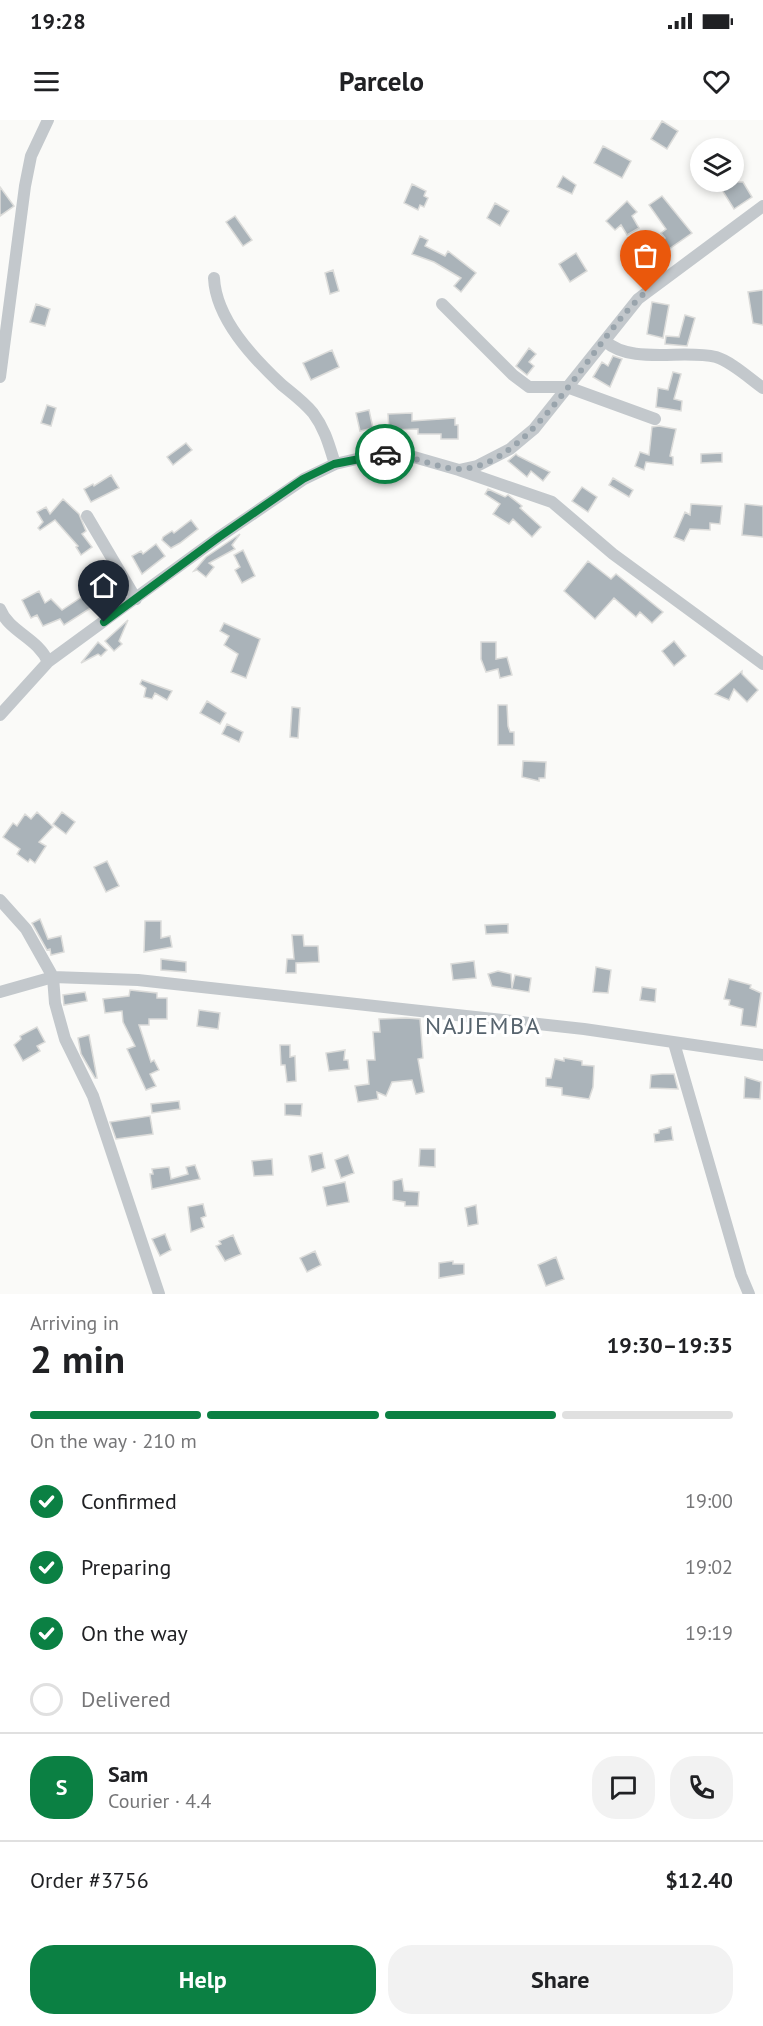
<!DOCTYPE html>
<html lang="en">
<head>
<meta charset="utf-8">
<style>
	:root { --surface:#fff; --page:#f2f2f2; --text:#202124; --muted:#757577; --line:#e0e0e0; --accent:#0b8043 }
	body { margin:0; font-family:"PT Sans",sans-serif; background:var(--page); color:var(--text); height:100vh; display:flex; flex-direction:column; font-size:22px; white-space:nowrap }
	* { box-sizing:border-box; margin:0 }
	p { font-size:20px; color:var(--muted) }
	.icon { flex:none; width:33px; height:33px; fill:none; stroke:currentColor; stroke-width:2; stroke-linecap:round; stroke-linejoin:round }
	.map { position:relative; height:1174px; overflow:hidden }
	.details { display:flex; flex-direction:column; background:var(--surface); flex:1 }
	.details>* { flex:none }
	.controls { position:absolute; left:690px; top:18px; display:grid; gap:12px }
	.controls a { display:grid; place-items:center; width:54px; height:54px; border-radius:50%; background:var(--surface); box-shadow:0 3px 9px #0003; font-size:30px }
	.pin { position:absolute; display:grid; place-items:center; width:51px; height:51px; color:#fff; margin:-62px -26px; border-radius:50% 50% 50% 0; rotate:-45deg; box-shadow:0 0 6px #0007 }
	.pin .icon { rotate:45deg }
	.courier { position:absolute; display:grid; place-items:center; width:60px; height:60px; margin:-30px; border:4px solid #0b8043; border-radius:50%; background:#fff; color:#222; box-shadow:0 2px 8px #0007 }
	.head em { font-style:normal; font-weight:800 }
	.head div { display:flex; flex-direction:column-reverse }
	.head { display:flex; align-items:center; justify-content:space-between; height:102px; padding:0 30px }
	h1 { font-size:39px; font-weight:800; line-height:45px }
	.bar { display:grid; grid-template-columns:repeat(4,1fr); gap:9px 6px; align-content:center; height:72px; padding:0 30px }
	.bar i { height:8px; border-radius:4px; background:var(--line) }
	.bar .active { background:var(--accent) }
	.bar p { grid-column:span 4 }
	.line { display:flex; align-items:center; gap:15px; padding:0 30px; border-top:2px solid var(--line) }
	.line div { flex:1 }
	.round { display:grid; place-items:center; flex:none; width:63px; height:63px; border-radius:24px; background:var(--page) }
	ol { padding:0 30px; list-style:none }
	li { display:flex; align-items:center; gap:18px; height:66px }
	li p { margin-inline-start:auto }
	li .icon { padding:6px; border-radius:50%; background:var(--accent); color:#fff; stroke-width:4 }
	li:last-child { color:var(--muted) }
	li i { width:33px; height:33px; border:3px solid var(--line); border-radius:50% }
	.action { display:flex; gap:12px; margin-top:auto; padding:12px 30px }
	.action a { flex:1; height:69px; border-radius:24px; background:var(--accent); color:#fff; font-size:24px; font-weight:800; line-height:69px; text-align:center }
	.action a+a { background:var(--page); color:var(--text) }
	.status { display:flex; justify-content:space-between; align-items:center; height:42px; padding:0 30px; background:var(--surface); direction:ltr }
	.status svg { height:16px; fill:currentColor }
	header { display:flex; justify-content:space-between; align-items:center; height:78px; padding:0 30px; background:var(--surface); font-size:27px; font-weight:800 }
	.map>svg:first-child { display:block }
	.building { fill:#aab3b9; stroke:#dcdcda; stroke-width:1.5 }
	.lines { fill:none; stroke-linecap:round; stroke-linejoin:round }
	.minor { stroke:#c3c8cc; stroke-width:12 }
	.done { stroke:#99a4ac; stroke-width:6; stroke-dasharray:0 10.8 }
	.route { stroke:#0b8043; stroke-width:8 }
	.labels { text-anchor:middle; stroke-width:6; stroke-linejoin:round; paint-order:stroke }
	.quarter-label { font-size:24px; letter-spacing:1.5px; fill:#57646e; stroke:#fff }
</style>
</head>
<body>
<div class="status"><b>19:28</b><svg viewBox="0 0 49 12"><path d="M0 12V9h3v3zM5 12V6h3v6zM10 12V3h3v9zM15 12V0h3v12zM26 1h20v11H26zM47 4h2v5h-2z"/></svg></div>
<header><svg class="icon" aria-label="menu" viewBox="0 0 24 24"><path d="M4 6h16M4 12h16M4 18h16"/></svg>Parcelo<svg class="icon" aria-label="heart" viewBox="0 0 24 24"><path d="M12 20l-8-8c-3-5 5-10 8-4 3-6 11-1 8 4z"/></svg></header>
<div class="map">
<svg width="763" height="1174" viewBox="0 0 763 1174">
	<rect width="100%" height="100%" fill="#fafaf8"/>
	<path class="building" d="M662 1 678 11 667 29 651 19Z
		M603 26 631 41 622 58 594 43Z
		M563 56 576 65 572 74 557 67Z
		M717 62H743L752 77 734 89Z
		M412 64 426 71 424 76 428 78 424 87 420 85 418 90 404 83Z
		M0 67 14 86 0 96Z
		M662 76 692 113 649 143 651 146 642 153 629 134 639 128 642 132 665 118 661 113 666 109 649 85Z
		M627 81 637 92 632 96 639 108 627 115 621 105 615 110 606 101Z
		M495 83 509 91 500 106 487 98Z
		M235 96 252 120 243 126 226 102Z
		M420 116 428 120 425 126 445 136 448 131 476 153 461 172 454 166 461 158 434 142 412 134Z
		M576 133 587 151 570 162 559 144Z
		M333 150 339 171 330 174 325 153Z
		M763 170V205L753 203 748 172Z
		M652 182 669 185 663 218 647 214Z
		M36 184 50 189 45 206 30 202Z
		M685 195 695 198 687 226 665 224 666 216 679 217Z
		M529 228 536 234 529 242 534 246 527 255 516 246Z
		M332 230 339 247 311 260 303 243Z
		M613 236 622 239 610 267 593 257 602 242 608 246Z
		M673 252 681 254 674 279 682 281 681 291 656 287 658 268 668 270Z
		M47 285 56 288 51 306 41 303Z
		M369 290 373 308 360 311 356 293Z
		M412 293V301L455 298V305H458V319H441V314H418V309L389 310 388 294Z
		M659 306 676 309 670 336 673 337V345L646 342 644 350 635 346 640 332 649 335 652 307Z
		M186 323 192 330 173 345 167 337Z
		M722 333V342L701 343V334Z
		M516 334 518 336 550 352 543 361 531 351 527 357 508 341Z
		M111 355 119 368 91 382 84 369 93 364 94 366Z
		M613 358 633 370 629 377 609 365Z
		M582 367 597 377 588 392 572 381Z
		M488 369 505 377 508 375 522 386 520 388 541 407 532 417 513 399 509 404 493 394 500 384 485 374Z
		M63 379 79 394 86 411 82 414 92 427 81 435 76 427 78 426 55 400 40 410 38 408 43 402 37 392 46 387 50 394Z
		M691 384 722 386 720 404 710 403V410L690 409 684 421 674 417 685 392 690 395Z
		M745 384 763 386V417L742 415Z
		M191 400 198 409 180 423 171 428 162 420 163 417 172 411 174 413Z
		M240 414 232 425 235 429 209 443 214 447 206 457 197 450 194 451 206 437Z
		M156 424 165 436 142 454 132 436 141 431 143 434Z
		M243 430 255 456 242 463 235 450 240 447 234 435Z
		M588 441 611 459 616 454 663 492 652 503 640 492 636 497 614 478 595 499 564 471Z
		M101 464 108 477 64 505 60 499 43 506 37 495 31 498 22 480 39 471 45 483 51 479 62 490Z
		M128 500 119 521 122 524 114 531 105 521Z
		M224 503 260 519 246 558 231 552 238 534 224 525 229 516 220 511Z
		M674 521 686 536 674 546 662 531Z
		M98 522 107 530 101 536 98 534 81 543Z
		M481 522H496V539L507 537 512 555 500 558 498 549 486 552 481 539Z
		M742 551V554L758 570 747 582 734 569 729 580 715 574Z
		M142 560 158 566 172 571 167 580 155 573 152 579 144 577 146 568 140 564Z
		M207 581 226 593 220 604 200 593Z
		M498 585H507L508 606 510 612H514V625H498Z
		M292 587 300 588 298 618 290 617Z
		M227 604 243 612 239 622 222 614Z
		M523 641 546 642 545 658H539V661L522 657Z
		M37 692 53 707 39 722 46 726 35 743 30 739 28 742 17 734 20 729 3 717 13 703 17 706 25 694 31 699Z
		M62 692 75 702 66 714 53 704Z
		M107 741 119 766 106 772 94 747Z
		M40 799 48 819 61 816 64 832 51 835 50 829 47 830 32 803Z
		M145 801H161V818L170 816 172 827 144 832Z
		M508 804V813L486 814 485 805Z
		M292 815H303L304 826H318L319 842 296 843V853H286L287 839H294Z
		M161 839 186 842V852L161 850Z
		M474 841 476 858 453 860 451 844Z
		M596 847 611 850 608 873 593 872Z
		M498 851 511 854 512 868 515 855 531 858 529 872 492 866 488 854Z
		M729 859 751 865 750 868 761 873 756 907 741 905 743 889 729 885 730 880 724 879Z
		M642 867 656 869 655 882 640 880Z
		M130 870 157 873V878H167V899H149V905H139L151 942 154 940 159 950 150 954 156 966 146 970 127 929 135 926 123 902 122 891 105 893 103 879 129 876Z
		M85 872 87 881 64 885 63 875Z
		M199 890 220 893 218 909 197 906Z
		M406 898 420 899 423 938 418 939 424 972 416 974 412 960 392 962 386 976 377 972 378 979 358 982 355 966 369 964 367 940H375L373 912H380L379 899Z
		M37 907 45 922 37 926 40 931 23 941 14 925 21 919 20 916Z
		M89 915 97 958H95L81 934 78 918Z
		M280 925H290V937L295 936 296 961 287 962 285 945H281Z
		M345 930 344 940H348L349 949 329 951 326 933Z
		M564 938 582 941V945L594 946 593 967 589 979 562 975V968L546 966V958H551L555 939 564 941Z
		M662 954H674L678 969 650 968 651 955Z
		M745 957 761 962 760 979 744 978Z
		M179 981 180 989 152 993 151 984Z
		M285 984H302L301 996 285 995Z
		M150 996 153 1014 116 1019 110 1002Z
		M671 1007 673 1020 655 1022 654 1014 659 1013V1010Z
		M420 1029H435V1047L419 1046Z
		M322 1033 325 1048 312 1052 309 1036Z
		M348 1035 354 1053 341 1058 335 1040Z
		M272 1039 273 1055 254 1056 252 1041Z
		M195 1045 200 1059 152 1069 150 1054H153L152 1049 169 1047 171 1059 188 1054 186 1047Z
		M402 1059 404 1071 419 1072 418 1086H405V1082L393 1080V1061Z
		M345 1062 349 1082 327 1086 323 1067Z
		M203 1084 206 1096 201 1098 204 1107 191 1112 188 1087Z
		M476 1085 478 1104 468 1106 465 1088Z
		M165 1114 171 1130 160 1136 152 1119Z
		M233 1115 241 1134 225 1141 216 1126 221 1124 219 1121Z
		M315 1131 321 1145 307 1152 300 1138Z
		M556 1137 564 1159 546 1166 538 1145Z
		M453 1141V1144H464V1154L439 1158V1143Z"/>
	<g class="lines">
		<path class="minor" d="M214 158C216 199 253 238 282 265 293 274 304 282 313 293 325 309 329 325 335 344
			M442 184 513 255 529 267H567L655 299
			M605 221C631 245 683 229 716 237 732 242 749 258 763 268
			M0 257 25 66 31 36 48 0
			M459 350 552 382 613 434 763 544
			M87 396 136 479
			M0 489C9 512 38 518 48 542
			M0 595 48 542 219 417 304 359 335 344 374 335H407L459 350 477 346 510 329 534 309 638 179 763 86
			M0 780 26 809 53 857 55 883 65 919 93 976 159 1174
			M0 872 53 857 138 860 584 909 763 935
			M674 923 741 1155 749 1174"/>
	</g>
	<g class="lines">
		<path class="done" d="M385 334C412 334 439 350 461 349 535 345 594 216 646 172"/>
		<path class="route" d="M104 502 219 417 303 359 334 344 385 334"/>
	</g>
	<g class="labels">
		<g class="quarter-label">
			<text x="483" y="914">NAJJEMBA</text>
		</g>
	</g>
</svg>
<div class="controls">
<a><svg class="icon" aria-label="layers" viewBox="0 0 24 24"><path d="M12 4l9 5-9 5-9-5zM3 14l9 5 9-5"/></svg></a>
</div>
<div class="pin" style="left:646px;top:172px;background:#ea580c"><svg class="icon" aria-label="bag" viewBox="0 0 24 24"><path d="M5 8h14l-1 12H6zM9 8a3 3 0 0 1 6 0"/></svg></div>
<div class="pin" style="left:104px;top:502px;background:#1f2937"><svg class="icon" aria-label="home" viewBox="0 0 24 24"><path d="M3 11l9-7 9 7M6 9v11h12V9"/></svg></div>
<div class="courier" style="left:385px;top:334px"><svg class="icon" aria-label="car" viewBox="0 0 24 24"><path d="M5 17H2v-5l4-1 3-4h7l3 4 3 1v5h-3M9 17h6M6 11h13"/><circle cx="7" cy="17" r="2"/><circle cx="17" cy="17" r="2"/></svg></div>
</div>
<section class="details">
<div class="head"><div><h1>2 min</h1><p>Arriving in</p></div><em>19:30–19:35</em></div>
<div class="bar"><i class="active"></i><i class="active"></i><i class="active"></i><i></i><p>On the way · 210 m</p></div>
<ol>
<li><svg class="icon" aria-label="check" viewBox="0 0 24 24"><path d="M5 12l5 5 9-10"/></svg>Confirmed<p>19:00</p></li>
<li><svg class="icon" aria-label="check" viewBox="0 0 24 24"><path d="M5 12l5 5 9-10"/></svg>Preparing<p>19:02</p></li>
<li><svg class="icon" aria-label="check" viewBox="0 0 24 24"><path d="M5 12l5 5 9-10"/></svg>On the way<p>19:19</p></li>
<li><i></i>Delivered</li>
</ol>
<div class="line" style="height:108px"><b class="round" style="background:var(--accent);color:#fff">S</b><div><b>Sam</b><p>Courier · 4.4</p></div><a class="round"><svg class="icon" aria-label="chat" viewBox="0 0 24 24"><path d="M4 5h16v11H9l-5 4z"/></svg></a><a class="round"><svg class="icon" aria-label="phone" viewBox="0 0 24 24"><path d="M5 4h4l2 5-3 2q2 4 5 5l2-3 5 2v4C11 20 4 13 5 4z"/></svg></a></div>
<div class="line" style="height:78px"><div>Order #3756</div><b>$12.40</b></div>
<div class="action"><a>Help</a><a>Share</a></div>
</section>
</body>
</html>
